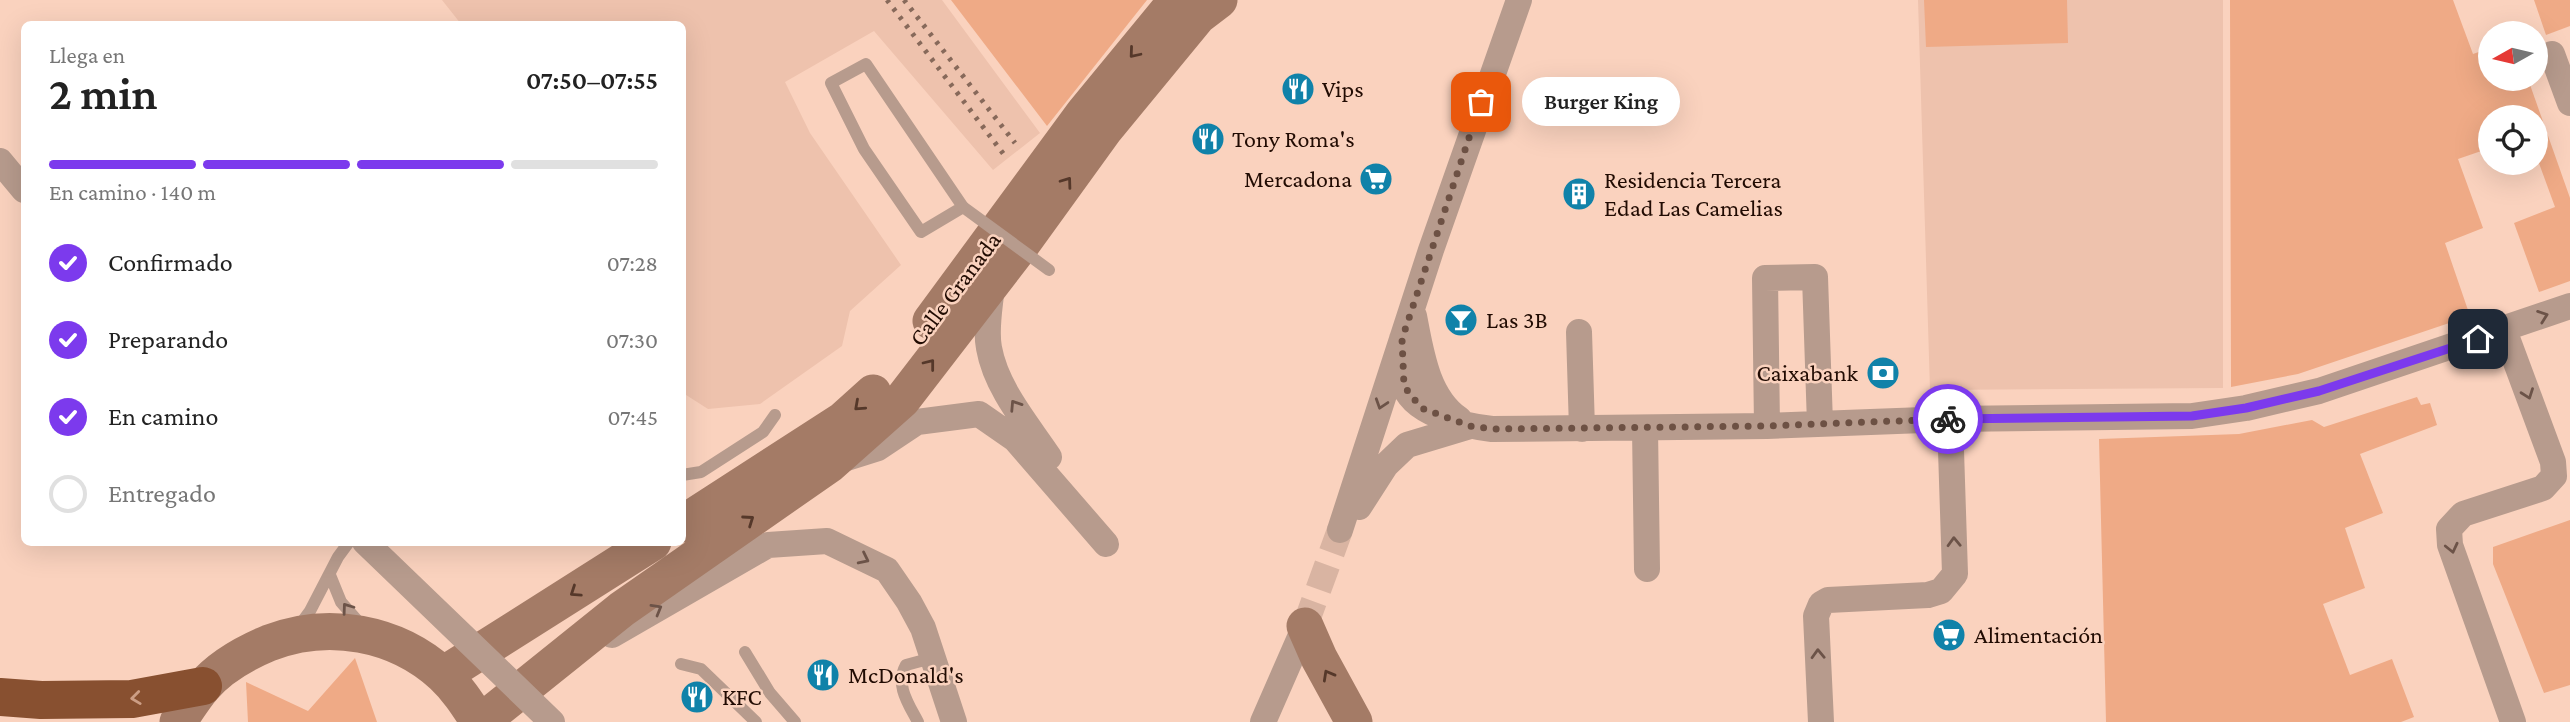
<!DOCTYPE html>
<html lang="es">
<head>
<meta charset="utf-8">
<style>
	:root { --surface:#fff; --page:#f2f2f2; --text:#222; --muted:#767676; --line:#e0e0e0; --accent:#7c3aed }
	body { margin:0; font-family:"Crimson Pro",serif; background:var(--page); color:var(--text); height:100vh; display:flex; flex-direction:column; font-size:26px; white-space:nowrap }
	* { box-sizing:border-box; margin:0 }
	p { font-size:23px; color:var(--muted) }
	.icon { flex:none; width:38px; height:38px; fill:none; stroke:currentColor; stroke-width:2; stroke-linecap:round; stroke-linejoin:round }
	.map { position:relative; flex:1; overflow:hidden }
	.side { position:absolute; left:21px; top:21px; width:665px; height:525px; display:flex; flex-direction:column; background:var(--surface); border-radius:10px; box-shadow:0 7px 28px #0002 }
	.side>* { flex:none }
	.needle { width:46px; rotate:262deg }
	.buttons { position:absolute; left:2478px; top:21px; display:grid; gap:14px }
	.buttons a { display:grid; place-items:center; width:70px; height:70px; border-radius:50%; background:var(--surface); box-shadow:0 7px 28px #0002; font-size:35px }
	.pin { position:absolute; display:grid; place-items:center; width:60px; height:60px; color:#fff; margin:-30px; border-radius:14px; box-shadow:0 4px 10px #0006 }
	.courier { position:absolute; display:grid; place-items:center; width:70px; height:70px; margin:-35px; border:5px solid #7c3aed; border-radius:50%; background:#fff; color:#222; box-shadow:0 2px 9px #0007 }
	.bubble { position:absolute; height:49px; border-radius:24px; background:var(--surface); box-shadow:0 7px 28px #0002; font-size:23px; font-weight:600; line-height:49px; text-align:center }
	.summary em { font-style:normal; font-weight:600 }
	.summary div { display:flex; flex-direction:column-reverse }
	.summary { display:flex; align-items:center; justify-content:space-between; height:119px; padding:0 28px }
	h1 { font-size:46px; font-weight:600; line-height:52px }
	.bar { display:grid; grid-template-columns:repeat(4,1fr); gap:10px 7px; align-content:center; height:84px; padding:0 28px }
	.bar i { height:9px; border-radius:5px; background:var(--line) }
	.bar .current { background:var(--accent) }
	.bar p { grid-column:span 4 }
	ol { padding:0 28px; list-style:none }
	li { display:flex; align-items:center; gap:21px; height:77px }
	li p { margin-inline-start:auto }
	li .icon { padding:7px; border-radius:50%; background:var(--accent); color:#fff; stroke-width:4 }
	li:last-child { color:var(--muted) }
	li i { width:38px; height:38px; border:4px solid var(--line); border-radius:50% }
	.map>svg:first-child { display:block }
	.built { fill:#eec2ad }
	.green { fill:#efaa86 }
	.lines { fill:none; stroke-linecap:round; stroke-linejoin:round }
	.street-tunnel { stroke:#d9b4a2; stroke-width:26; stroke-dasharray:26 13; stroke-linecap:butt }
	.lane { stroke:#b79b8d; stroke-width:12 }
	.street { stroke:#b79b8d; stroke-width:26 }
	.secondary { stroke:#a47b66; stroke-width:37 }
	.highway { stroke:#885030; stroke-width:38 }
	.rail { stroke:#87695a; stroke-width:5; stroke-dasharray:3.5 7; stroke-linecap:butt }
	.lane-bridge { stroke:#b79b8d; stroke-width:12 }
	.street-bridge { stroke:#b79b8d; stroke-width:26 }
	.oneway { stroke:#55382a }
	.oneway2 { stroke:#6c5348 }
	.oneway3 { stroke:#cc9e85 }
	.done { stroke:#6d5144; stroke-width:7; stroke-dasharray:0 12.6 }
	.route { stroke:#7c3aed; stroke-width:9 }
	.labels { text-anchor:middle; stroke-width:5; stroke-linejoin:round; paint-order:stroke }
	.poi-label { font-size:24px; fill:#210b02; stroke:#fad2be; text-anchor:start }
	.street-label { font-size:24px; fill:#210b02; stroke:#fad2be }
</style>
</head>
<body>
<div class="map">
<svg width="2570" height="722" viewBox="0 0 2570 722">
	<rect width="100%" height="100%" fill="#fad2be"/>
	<path class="built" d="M442 0H942L1040 133 993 170 874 31 785 82 810 133 901 265 850 311 842 346 760 404 708 409 683 393 682 24H461Z
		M1918 0H2223V388L1930 390Z"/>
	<path class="green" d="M951 0H1147L1047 126Z
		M1924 0H2067L2068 43 1926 47Z
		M2230 0H2453L2473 54 2490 48V79H2528L2570 198V281L2539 292 2514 223 2555 207 2536 155V117H2490V148L2458 159 2483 228 2445 243 2470 316 2298 374 2231 387Z
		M2534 0H2570V26L2546 35Z
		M2417 397 2421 405 2430 403 2437 425 2360 454 2383 513 2345 528 2365 588 2323 604 2350 675 2392 659 2414 717 2401 722H2106L2099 439 2239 434 2312 420 2324 427Z
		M2570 520V685L2544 693 2493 564V547Z
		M355 658 377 722H248L246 682 308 711Z"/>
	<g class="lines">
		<path class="street-tunnel" d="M1305 626 1340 530"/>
		<path class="lane" d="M866 64 963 207 921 232 864 149 831 83Z
			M682 475 701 472 763 432 775 415
			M330 575 341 602 362 626
			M299 626 310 611 338 557 349 542
			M745 652 770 693 795 722
			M681 664 701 669 756 722
			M918 722C908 703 895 685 906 665L932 658"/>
		<path class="street" d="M2552 54 2570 103
			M0 161 24 190
			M992 283C991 303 985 327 989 348 996 388 1027 424 1049 457
			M1414 316C1421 352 1427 397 1459 419
			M2504 330 2553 462 2554 476 2543 488 2463 514 2449 529 2450 545 2513 722
			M1579 332 1582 429
			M1402 339C1402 353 1401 369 1404 383 1410 414 1466 426 1492 429L1767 426 1950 419 2192 416 2246 408 2319 391 2570 306
			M1767 426 1765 278 1815 277 1820 424
			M1645 428 1647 569
			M840 460 878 448 917 422 979 414 1015 439 1106 544
			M1359 507 1386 465 1407 445 1470 426
			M1340 530 1431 250 1519 0
			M612 635 768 545 827 541 887 570 909 602 923 628 954 722
			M1263 722 1305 626
			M1821 722 1816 616 1821 604 1828 600 1928 595 1941 591 1955 574 1950 419"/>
		<path class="secondary" d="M931 321 1084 113 1177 0
			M682 524 843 420 873 393
			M1305 626 1319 658 1354 722
			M443 675 653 542
			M178 722C186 711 194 697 203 687 220 667 245 653 269 643 328 620 396 632 443 675 458 689 468 705 479 722
			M481 722 622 609 830 464 902 400 1016 252 1105 129 1198 16 1219 0"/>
		<path class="highway" d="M0 697 41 700 132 699 203 686"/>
		<path class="rail" d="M887 0 1005 156
			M904 0 1015 143"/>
		<path class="lane-bridge" d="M963 207 1049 270"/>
		<path class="street-bridge" d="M365 542 552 722"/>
	</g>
	<defs><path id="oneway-chevron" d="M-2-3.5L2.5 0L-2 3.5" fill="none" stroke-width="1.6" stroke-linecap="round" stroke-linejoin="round" transform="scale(1.75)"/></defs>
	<g class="oneway">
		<use href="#oneway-chevron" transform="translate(1134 53) rotate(130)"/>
		<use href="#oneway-chevron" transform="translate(1067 182) rotate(-54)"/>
		<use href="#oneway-chevron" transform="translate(930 364) rotate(-52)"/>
		<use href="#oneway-chevron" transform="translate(859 406) rotate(138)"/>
		<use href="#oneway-chevron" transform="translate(749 520) rotate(-35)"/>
		<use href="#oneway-chevron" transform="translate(575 592) rotate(146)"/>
		<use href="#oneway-chevron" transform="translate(1328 675) rotate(-119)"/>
	</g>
	<g class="oneway2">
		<use href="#oneway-chevron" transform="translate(2543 316) rotate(-20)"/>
		<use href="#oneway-chevron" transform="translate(2528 394) rotate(70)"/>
		<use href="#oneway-chevron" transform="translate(1381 404) rotate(108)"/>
		<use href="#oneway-chevron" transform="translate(1015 405) rotate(-123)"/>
		<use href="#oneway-chevron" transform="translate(1954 542) rotate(-92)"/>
		<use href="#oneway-chevron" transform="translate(2452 548) rotate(77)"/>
		<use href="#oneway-chevron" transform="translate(864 559) rotate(26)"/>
		<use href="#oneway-chevron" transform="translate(347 608) rotate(-126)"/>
		<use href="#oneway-chevron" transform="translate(657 609) rotate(-30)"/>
		<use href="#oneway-chevron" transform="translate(1818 654) rotate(-92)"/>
	</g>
	<use class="oneway3" href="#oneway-chevron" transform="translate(136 698) rotate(173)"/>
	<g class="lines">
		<path class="done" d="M1481 102 1402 339 1404 386 1421 408 1470 426 1492 429 1767 426 1948 419"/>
		<path class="route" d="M1948 419 2192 416 2246 408 2319 391 2478 339"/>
	</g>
	<defs>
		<symbol id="restaurant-disc" viewBox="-11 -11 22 22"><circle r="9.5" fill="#1082a9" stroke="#fad2be"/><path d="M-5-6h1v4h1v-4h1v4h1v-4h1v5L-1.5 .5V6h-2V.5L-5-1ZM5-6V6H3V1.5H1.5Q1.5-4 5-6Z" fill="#fff"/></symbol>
		<symbol id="supermarket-disc" viewBox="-11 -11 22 22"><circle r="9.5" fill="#1082a9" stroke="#fad2be"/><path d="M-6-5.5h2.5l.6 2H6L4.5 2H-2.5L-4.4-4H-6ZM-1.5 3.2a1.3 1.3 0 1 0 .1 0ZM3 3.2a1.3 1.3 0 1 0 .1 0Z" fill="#fff"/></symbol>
		<symbol id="building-disc" viewBox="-11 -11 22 22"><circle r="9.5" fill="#1082a9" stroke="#fad2be"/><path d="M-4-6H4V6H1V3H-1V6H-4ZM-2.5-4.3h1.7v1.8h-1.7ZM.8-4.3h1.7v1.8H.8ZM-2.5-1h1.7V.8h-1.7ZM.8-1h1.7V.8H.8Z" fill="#fff"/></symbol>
		<symbol id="bar-disc" viewBox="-11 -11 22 22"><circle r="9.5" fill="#1082a9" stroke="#fad2be"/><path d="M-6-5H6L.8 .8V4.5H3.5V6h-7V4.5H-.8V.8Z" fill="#fff"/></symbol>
		<symbol id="bank-disc" viewBox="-11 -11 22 22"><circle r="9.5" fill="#1082a9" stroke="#fad2be"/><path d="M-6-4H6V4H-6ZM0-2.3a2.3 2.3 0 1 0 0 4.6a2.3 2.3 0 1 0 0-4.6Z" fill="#fff"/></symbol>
	</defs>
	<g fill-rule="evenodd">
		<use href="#restaurant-disc" x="1279" y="70" width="38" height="38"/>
		<use href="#restaurant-disc" x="1189" y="120" width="38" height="38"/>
		<use href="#supermarket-disc" x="1357" y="160" width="38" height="38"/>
		<use href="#building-disc" x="1560" y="175" width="38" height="38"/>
		<use href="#bar-disc" x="1442" y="301" width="38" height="38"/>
		<use href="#bank-disc" x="1864" y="354" width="38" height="38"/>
		<use href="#supermarket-disc" x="1930" y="616" width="38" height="38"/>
		<use href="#restaurant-disc" x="804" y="656" width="38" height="38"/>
		<use href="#restaurant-disc" x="678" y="678" width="38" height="38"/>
	</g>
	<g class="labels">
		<g class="poi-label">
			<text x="1322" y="97">Vips</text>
			<text x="1232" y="147">Tony Roma's</text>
			<text x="1352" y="187" text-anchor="end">Mercadona</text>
			<text x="1604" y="188">Residencia Tercera<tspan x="1604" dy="28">Edad Las Camelias</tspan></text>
			<text x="1486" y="328">Las 3B</text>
			<text x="1858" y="381" text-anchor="end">Caixabank</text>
			<text x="1974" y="643">Alimentación</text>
			<text x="848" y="683">McDonald's</text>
			<text x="722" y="705">KFC</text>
		</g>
		<g class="street-label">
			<text transform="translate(955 289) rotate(-53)" y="8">Calle Granada</text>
		</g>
	</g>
</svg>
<div class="buttons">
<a><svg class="needle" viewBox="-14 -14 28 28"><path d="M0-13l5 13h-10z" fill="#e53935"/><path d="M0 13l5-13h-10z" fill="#767676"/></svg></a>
<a><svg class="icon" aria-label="locate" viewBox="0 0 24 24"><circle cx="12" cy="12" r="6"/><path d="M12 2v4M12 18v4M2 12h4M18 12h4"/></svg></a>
</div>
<div class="pin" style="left:1481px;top:102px;background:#ea580c"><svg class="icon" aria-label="bag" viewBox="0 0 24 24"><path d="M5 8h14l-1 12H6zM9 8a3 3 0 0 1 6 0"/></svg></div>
<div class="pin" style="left:2478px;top:339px;background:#1f2937"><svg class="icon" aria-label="home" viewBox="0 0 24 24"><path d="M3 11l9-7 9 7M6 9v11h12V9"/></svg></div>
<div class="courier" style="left:1948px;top:419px"><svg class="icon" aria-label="bike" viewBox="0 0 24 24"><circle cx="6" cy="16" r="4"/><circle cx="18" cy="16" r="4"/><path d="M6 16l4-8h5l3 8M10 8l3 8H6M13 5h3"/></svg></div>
<div class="bubble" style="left:1522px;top:77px;width:158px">Burger King</div>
<section class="side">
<div class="summary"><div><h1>2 min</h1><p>Llega en</p></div><em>07:50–07:55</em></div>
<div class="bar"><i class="current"></i><i class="current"></i><i class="current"></i><i></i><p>En camino · 140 m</p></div>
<ol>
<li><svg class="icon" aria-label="check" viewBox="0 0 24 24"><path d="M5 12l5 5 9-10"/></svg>Confirmado<p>07:28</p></li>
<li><svg class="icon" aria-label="check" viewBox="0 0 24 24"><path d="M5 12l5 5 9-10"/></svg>Preparando<p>07:30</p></li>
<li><svg class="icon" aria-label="check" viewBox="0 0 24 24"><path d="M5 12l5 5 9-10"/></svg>En camino<p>07:45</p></li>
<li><i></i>Entregado</li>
</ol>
</section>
</div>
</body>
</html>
